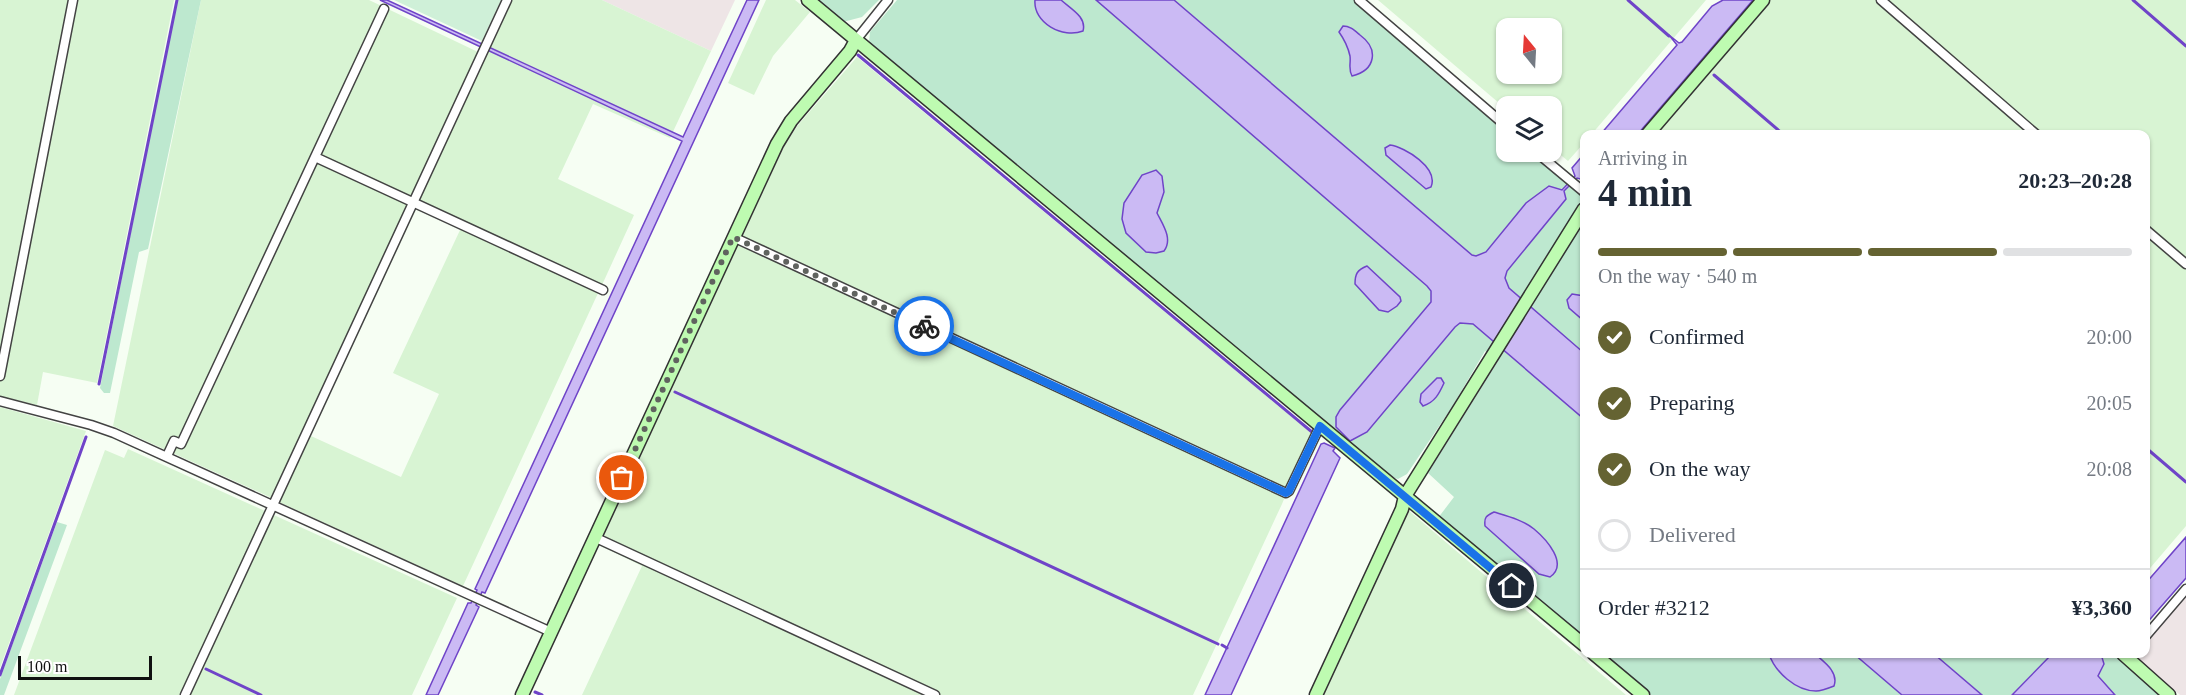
<!DOCTYPE html>
<html lang="en">
<head>
<meta charset="utf-8">
<style>
	:root { --surface:#fff; --page:#f6f6f7; --text:#1f2937; --muted:#747a83; --line:#e0e1e3; --accent:#656332 }
	body { margin:0; font-family:Georgia,serif; background:var(--page); color:var(--text); height:100vh; display:flex; flex-direction:column; font-size:22px; white-space:nowrap }
	* { box-sizing:border-box; margin:0 }
	p { font-size:20px; color:var(--muted) }
	.icon { flex:none; width:33px; height:33px; fill:none; stroke:currentColor; stroke-width:2; stroke-linecap:round; stroke-linejoin:round }
	.map { position:relative; flex:1; overflow:hidden }
	.drawer { position:absolute; left:1580px; top:130px; width:570px; height:528px; display:flex; flex-direction:column; background:var(--surface); border-radius:12px; box-shadow:0 2px 4px #0004 }
	.drawer>* { flex:none }
	.needle { width:39px; rotate:342deg }
	.buttons { position:absolute; left:1496px; top:18px; display:grid; gap:12px }
	.buttons a { display:grid; place-items:center; width:66px; height:66px; border-radius:12px; background:var(--surface); box-shadow:0 2px 4px #0004; font-size:30px }
	.scale { position:absolute; left:18px; bottom:15px; width:134px; box-sizing:border-box; padding-left:6px; border:3px solid #101010; border-top:0; font-size:16px; line-height:21px; white-space:nowrap; color:#101010; -webkit-text-stroke:4px #fff; paint-order:stroke }
	.pin { position:absolute; display:grid; place-items:center; width:51px; height:51px; color:#fff; margin:-26px; border:3px solid #fff; border-radius:50%; box-shadow:0 2px 6px #0007 }
	.courier { position:absolute; display:grid; place-items:center; width:60px; height:60px; margin:-30px; border:4px solid #1a73e8; border-radius:50%; background:#fff; color:#222; box-shadow:0 2px 8px #0007 }
	.summary em { font-style:normal; font-weight:700 }
	.summary div { display:flex; flex-direction:column-reverse }
	.summary { display:flex; align-items:center; justify-content:space-between; height:102px; padding:0 18px }
	h1 { font-size:39px; font-weight:700; line-height:45px }
	.bar { display:grid; grid-template-columns:repeat(4,1fr); gap:9px 6px; align-content:center; height:72px; padding:0 18px }
	.bar i { height:8px; border-radius:4px; background:var(--line) }
	.bar .active { background:var(--accent) }
	.bar p { grid-column:span 4 }
	.line { display:flex; align-items:center; gap:15px; padding:0 18px; border-top:2px solid var(--line) }
	.line div { flex:1 }
	ol { padding:0 18px; list-style:none }
	li { display:flex; align-items:center; gap:18px; height:66px }
	li p { margin-inline-start:auto }
	li .icon { padding:6px; border-radius:50%; background:var(--accent); color:#fff; stroke-width:4 }
	li:last-child { color:var(--muted) }
	li i { width:33px; height:33px; border:3px solid var(--line); border-radius:50% }
	.map>svg:first-child { display:block }
	.industrial { fill:#eee5e6 }
	.farmland { fill:#d8f4d3; fill-rule:evenodd }
	.green { fill:#bde8cf }
	.pitch { fill:#cff0d8 }
	.water { fill:#cbbaf4; stroke:#6f44c8; stroke-width:1.5 }
	.lines { fill:none; stroke-linecap:round; stroke-linejoin:round }
	.stream { stroke:#6f44c8; stroke-width:3 }
	.street-casing { stroke:#434343; stroke-width:11 }
	.secondary-casing { stroke:#323232; stroke-width:15 }
	.street { stroke:#fff; stroke-width:8 }
	.secondary { stroke:#befbb1; stroke-width:12 }
	.done { stroke:#60635f; stroke-width:6; stroke-dasharray:0 10.8 }
	.route { stroke:#1a73e8; stroke-width:8 }
</style>
</head>
<body>
<div class="map">
<svg width="2186" height="695" viewBox="0 0 2186 695">
	<rect width="100%" height="100%" fill="#f6fef3"/>
	<path class="industrial" d="M602 0H735L711 51Z
		M2186 595V695H2180L2133 655 2145 654V642Z"/>
	<path class="farmland" d="M0 0H174L97 383 43 372 37 405 0 396Z
		M201 0H369L478 52 272 498 113 426Z
		M512 0H602L711 51 670 138 593 104 558 179 634 215 602 285 419 201Z
		M766 0H795L810 12 773 56 754 95 728 83Z
		M1378 0H1706L1591 135H1584V143L1568 161 1551 147V106H1506V109ZM1506 28H1551V74H1506Z
		M1770 0H1876L2032 135H1655Z
		M1886 0H2186V258L2145 223V135H2043Z
		M857 57 1311 433 1282 504 1193 695H582L642 566 599 545 785 144 798 125Z
		M461 228 599 291 463 586 279 502 311 436 401 477 439 394 393 373Z
		M2145 233 2186 269V526L2145 574Z
		M0 407 86 431 0 668Z
		M128 449 457 598 412 695H14L105 450 124 458Z
		M1408 510 1626 695H1322Z"/>
	<path class="green" d="M177 0H201L148 249 139 252 110 393H104L100 388Z
		M816 0H879L862 17 843 22Z
		M897 0H1355L1506 130V152H1531L1580 195V204L1528 288 1535 295 1584 219V639L1438 518 1454 497 1428 473 1498 361 1485 351 1452 407 1407 474 1398 479 1389 476 869 43 870 32Z
		M57 522 67 525 4 695H0V679Z
		M1602 654H2052L2011 695H1651Z
		M2101 654H2114L2162 695H2115L2098 676C2103 669 2106 662 2101 654Z"/>
	<path class="pitch" d="M394 0H501L482 41Z"/>
	<path class="water" d="M380 0H387L683 137 747 0H759L485 593 482 592 476 605 479 607 438 695H426L468 603H471L477 590 475 589 682 141Z
		M1035 0H1061C1071 9 1087 17 1083 31 1063 39 1033 23 1035 0Z
		M1096 0H1174L1472 255 1476 256 1486 252 1526 203 1549 186 1562 190 1575 176 1572 168 1584 154V180L1577 178 1564 191 1566 199 1507 271 1505 278 1509 288 1584 353V419L1473 324 1460 323 1455 327 1367 432 1350 441 1336 427V417L1340 410 1431 302V291L1427 286Z
		M1723 0H1753L1637 135H1600L1677 45 1669 35 1679 43 1682 42 1712 6Z
		M1343 26C1350 26 1354 30 1360 35 1379 49 1376 70 1352 76 1348 69 1351 63 1350 56 1348 47 1344 39 1339 32Z
		M1390 145C1405 147 1439 168 1431 187L1426 189 1386 155 1385 148Z
		M1156 170 1162 176 1164 192 1157 213C1163 225 1173 239 1164 251L1156 253 1146 252 1126 233 1122 219 1124 203 1142 175Z
		M1367 266 1400 297 1401 301 1397 306 1388 312 1379 310 1355 284C1355 274 1357 270 1367 266Z
		M1572 294 1584 296V321L1569 308 1567 300Z
		M1437 378H1441L1444 383C1439 394 1435 402 1423 406L1420 402 1421 394Z
		M1324 443 1335 448 1333 451 1340 458 1231 695H1205L1321 444Z
		M1494 512C1507 516 1523 520 1534 529 1546 539 1569 564 1550 577L1539 574 1485 526C1484 517 1486 516 1494 512Z
		M2186 537V578L2145 625V584Z
		M1769 654H1815C1824 662 1839 672 1834 686 1829 688 1821 691 1816 691 1796 691 1775 672 1769 654Z
		M1854 654H1934L1982 695H1902Z
		M2052 654H2101L2104 664 2098 676 2115 695H2012Z"/>
	<g class="lines">
		<path class="stream" d="M1628 0 1669 36
			M2133 0 2186 46
			M858 55 1312 432
			M1714 75 1784 135
			M99 384 177 0
			M675 392 1218 644
			M2145 447 2186 482
			M1222 645 1227 648
			M206 669 261 695
			M0 675 86 437
			M535 692 542 695"/>
		<defs>
			<path id="street" d="M1359 0 1506 126
				M1881 0 2037 135
				M856 40 888 0
				M1536 152 1584 192
				M315 157 603 290
				M2145 229 2186 264
				M733 237 1286 493 1289 491 1320 426
				M0 376 73 0
				M0 401 91 425 114 433 551 632
				M167 456 174 441 181 444 384 9
				M594 537 935 695
				M2145 637 2186 589
				M185 695 507 0"/>
			<path id="secondary" d="M808 0 1584 645
				M1647 135 1763 0
				M1594 654 1643 695
				M2123 654 2169 695
				M522 695 777 144 791 121 850 51 856 40
				M1316 695 1402 509 1405 496 1584 209"/>
		</defs>
		<use href="#street" class="street-casing"/>
		<use href="#secondary" class="secondary-casing"/>
		<use href="#street" class="street"/>
		<use href="#secondary" class="secondary"/>
	</g>
	<g class="lines">
		<path class="done" d="M622 478 733 237 924 326"/>
		<path class="route" d="M924 326 1286 493 1289 491 1320 426 1512 586"/>
	</g>
</svg>
<div class="buttons">
<a><svg class="needle" viewBox="-14 -14 28 28"><path d="M0-13l5 13h-10z" fill="#e53935"/><path d="M0 13l5-13h-10z" fill="#747a83"/></svg></a>
<a><svg class="icon" aria-label="layers" viewBox="0 0 24 24"><path d="M12 4l9 5-9 5-9-5zM3 14l9 5 9-5"/></svg></a>
</div>
<div class="scale">100 m</div>
<div class="pin" style="left:622px;top:478px;background:#ea580c"><svg class="icon" aria-label="bag" viewBox="0 0 24 24"><path d="M5 8h14l-1 12H6zM9 8a3 3 0 0 1 6 0"/></svg></div>
<div class="pin" style="left:1512px;top:586px;background:#1f2937"><svg class="icon" aria-label="home" viewBox="0 0 24 24"><path d="M3 11l9-7 9 7M6 9v11h12V9"/></svg></div>
<div class="courier" style="left:924px;top:326px"><svg class="icon" aria-label="bike" viewBox="0 0 24 24"><circle cx="6" cy="16" r="4"/><circle cx="18" cy="16" r="4"/><path d="M6 16l4-8h5l3 8M10 8l3 8H6M13 5h3"/></svg></div>
<section class="drawer">
<div class="summary"><div><h1>4 min</h1><p>Arriving in</p></div><em>20:23–20:28</em></div>
<div class="bar"><i class="active"></i><i class="active"></i><i class="active"></i><i></i><p>On the way · 540 m</p></div>
<ol>
<li><svg class="icon" aria-label="check" viewBox="0 0 24 24"><path d="M5 12l5 5 9-10"/></svg>Confirmed<p>20:00</p></li>
<li><svg class="icon" aria-label="check" viewBox="0 0 24 24"><path d="M5 12l5 5 9-10"/></svg>Preparing<p>20:05</p></li>
<li><svg class="icon" aria-label="check" viewBox="0 0 24 24"><path d="M5 12l5 5 9-10"/></svg>On the way<p>20:08</p></li>
<li><i></i>Delivered</li>
</ol>
<div class="line" style="height:78px"><div>Order #3212</div><b>¥3,360</b></div>
</section>
</div>
</body>
</html>
